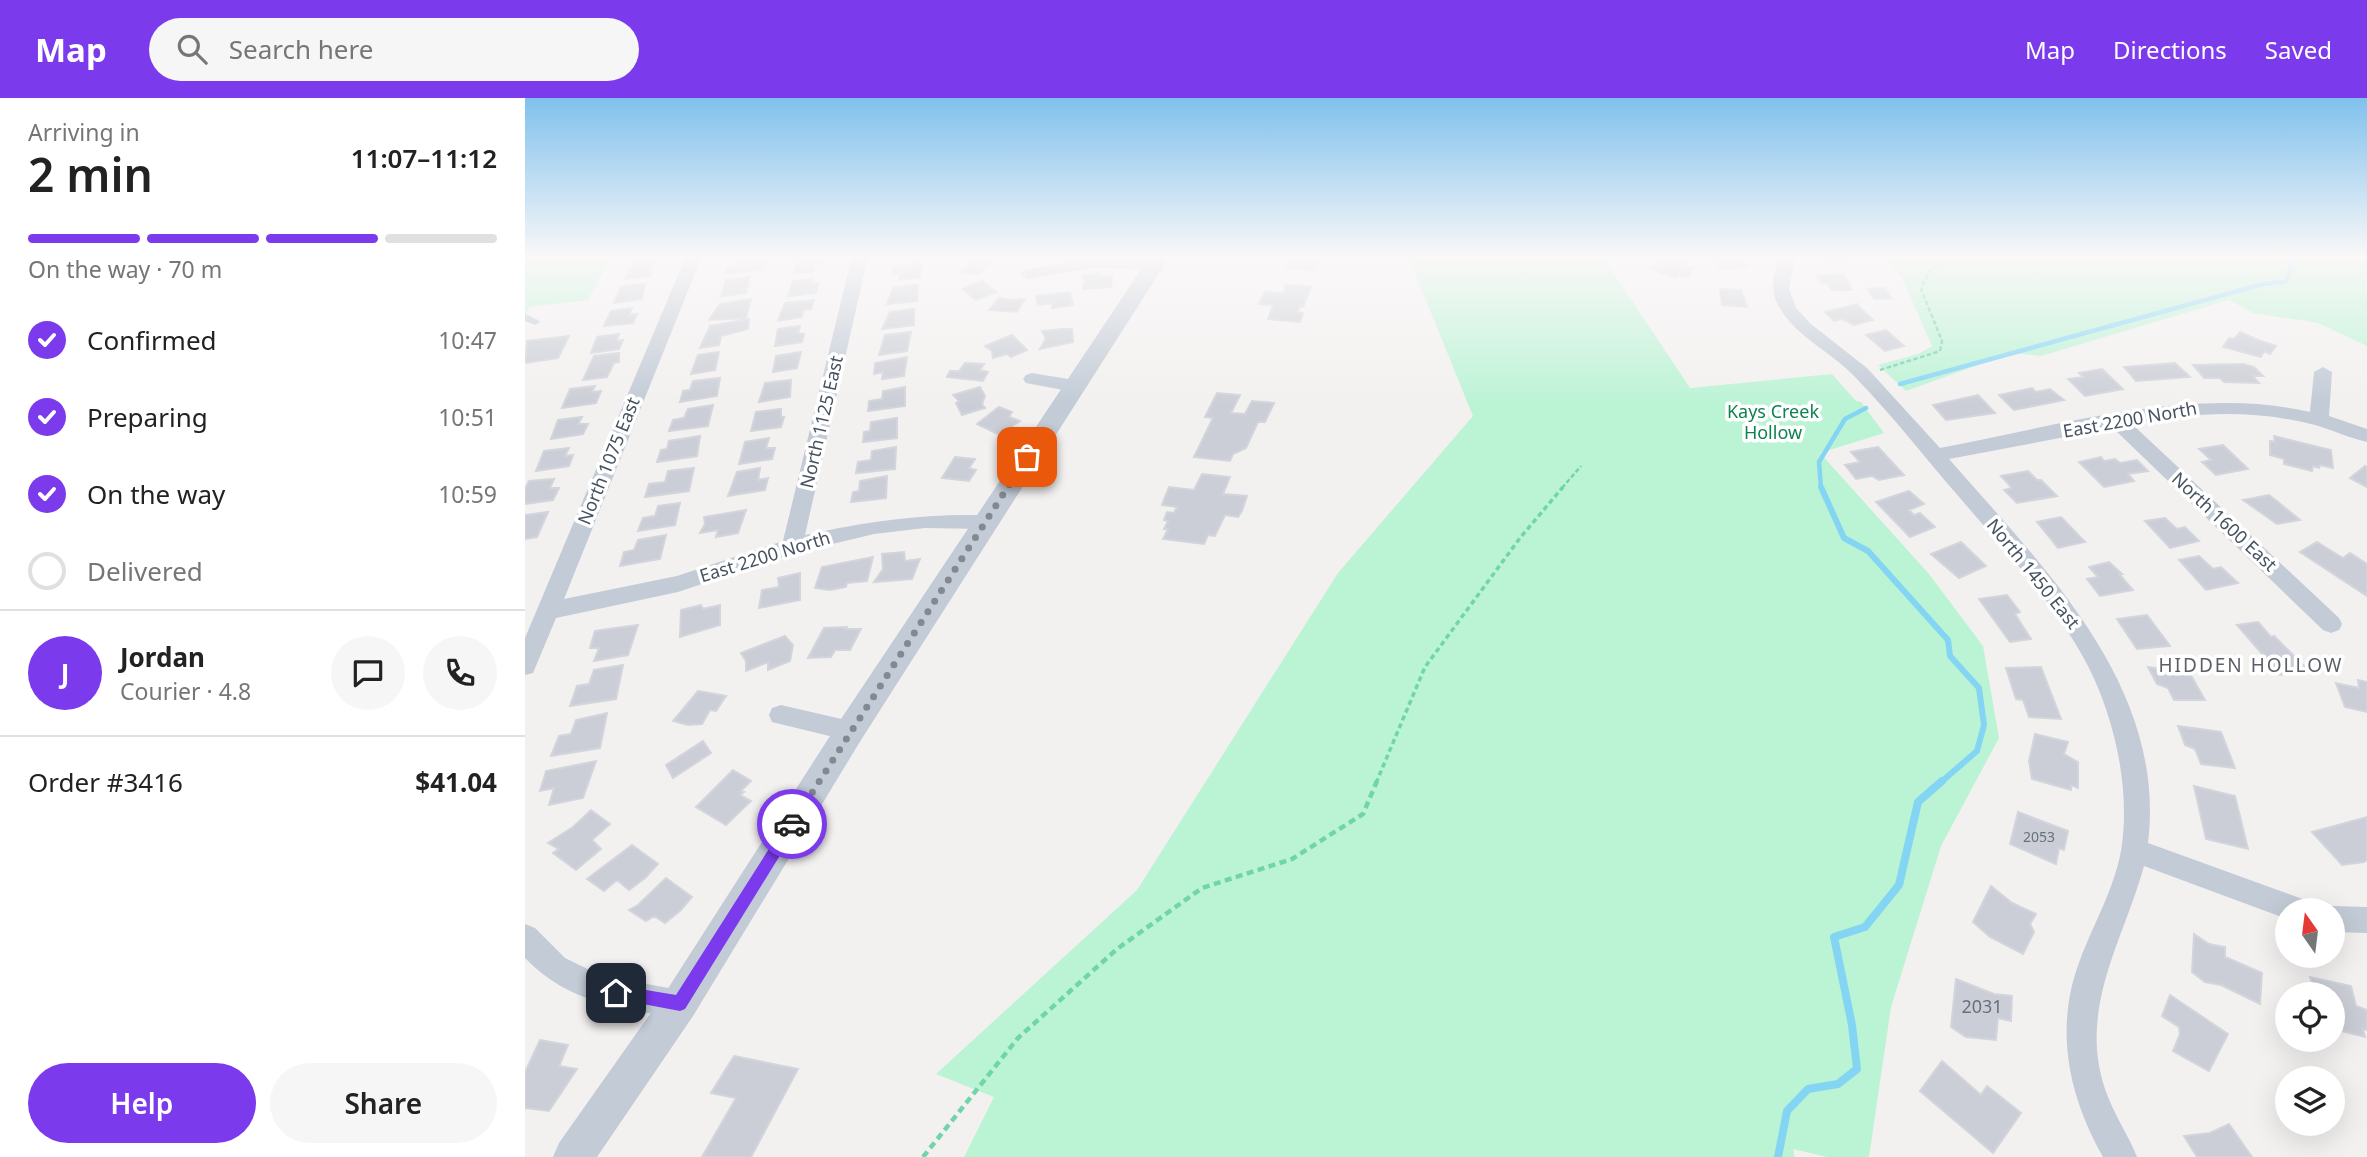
<!DOCTYPE html>
<html lang="en">
<head>
<meta charset="utf-8">
<style>
	:root { --surface:#fff; --page:#f6f6f6; --text:#222; --muted:#767676; --line:#e0e0e0; --accent:#7c3aed }
	body { margin:0; font-family:"Noto Sans",sans-serif; background:var(--page); color:var(--text); height:100vh; display:flex; flex-direction:column; font-size:26px; white-space:nowrap }
	* { box-sizing:border-box; margin:0 }
	p { font-size:23px; color:var(--muted) }
	.icon { flex:none; width:38px; height:38px; fill:none; stroke:currentColor; stroke-width:2; stroke-linecap:round; stroke-linejoin:round }
	.map { position:relative; flex:1; overflow:hidden }
	.drawer { display:flex; flex-direction:column; background:var(--surface); width:525px }
	.drawer>* { flex:none }
	.needle { width:46px; rotate:346deg }
	.controls { position:absolute; left:1750px; top:800px; display:grid; gap:14px }
	.controls a { display:grid; place-items:center; width:70px; height:70px; border-radius:50%; background:var(--surface); box-shadow:0 7px 28px #0002; font-size:35px }
	.pin { position:absolute; display:grid; place-items:center; width:60px; height:60px; color:#fff; margin:-30px; border-radius:14px; box-shadow:0 4px 10px #0006 }
	.courier { position:absolute; display:grid; place-items:center; width:70px; height:70px; margin:-35px; border:5px solid #7c3aed; border-radius:50%; background:#fff; color:#222; box-shadow:0 2px 9px #0007 }
	.summary em { font-style:normal; font-weight:600 }
	.summary div { display:flex; flex-direction:column-reverse }
	.summary { display:flex; align-items:center; justify-content:space-between; height:119px; padding:0 28px }
	h1 { font-size:46px; font-weight:600; line-height:52px }
	.bar { display:grid; grid-template-columns:repeat(4,1fr); gap:10px 7px; align-content:center; height:84px; padding:0 28px }
	.bar i { height:9px; border-radius:5px; background:var(--line) }
	.bar .selected { background:var(--accent) }
	.bar p { grid-column:span 4 }
	.line { display:flex; align-items:center; gap:18px; padding:0 28px; border-top:2px solid var(--line) }
	.line div { flex:1 }
	.round { display:grid; place-items:center; flex:none; width:74px; height:74px; border-radius:37px; background:var(--page) }
	ol { padding:0 28px; list-style:none }
	li { display:flex; align-items:center; gap:21px; height:77px }
	li p { margin-inline-start:auto }
	li .icon { padding:7px; border-radius:50%; background:var(--accent); color:#fff; stroke-width:4 }
	li:last-child { color:var(--muted) }
	li i { width:38px; height:38px; border:4px solid var(--line); border-radius:50% }
	.cta { display:flex; gap:14px; margin-top:auto; padding:14px 28px }
	.cta a { flex:1; height:80px; border-radius:42px; background:var(--accent); color:#fff; font-size:28px; font-weight:600; line-height:80px; text-align:center }
	.cta a+a { background:var(--page); color:var(--text) }
	header { display:flex; align-items:center; gap:42px; box-sizing:border-box; height:98px; padding:0 35px; background:var(--accent); color:#fff }
	header strong { font-size:33px }
	nav { display:flex; gap:38px; margin-inline-start:auto; font-size:24px }
	.search { width:490px; height:63px; background:var(--page); display:flex; align-items:center; gap:18px; box-sizing:border-box; padding:0 24px; border-radius:38px; color:var(--muted); font-size:26px }
	main { display:flex; flex:1; min-height:0 }
	.map>svg:first-child { display:block }
	.green { fill:#bbf3d5 }
	.lines { fill:none; stroke-linecap:round; stroke-linejoin:round }
	.stream-far2 { stroke:#84d5f4; stroke-width:4.5 }
	.stream-far1 { stroke:#84d5f4; stroke-width:6 }
	.stream { stroke:#84d5f4; stroke-width:8 }
	.building { fill:#cbced6; stroke:#d3d5dc; stroke-width:2 }
	.path-far2 { stroke:#70d5aa; stroke-width:2.5; stroke-dasharray:4.5 2.5; stroke-linecap:butt }
	.path-far1 { stroke:#70d5aa; stroke-width:3.5; stroke-dasharray:5 3.5; stroke-linecap:butt }
	.path { stroke:#70d5aa; stroke-width:4.5; stroke-dasharray:7 4.5; stroke-linecap:butt }
	.service { fill:#c2cbd6; fill-rule:evenodd }
	.minor { fill:#c2cbd6; fill-rule:evenodd }
	.tertiary { fill:#c2cbd6; fill-rule:evenodd }
	.route { fill:#7c3aed }
	.done { stroke:#838992; stroke-width:7; stroke-dasharray:0 12.6 }
	.labels { text-anchor:middle; stroke-width:7; stroke-linejoin:round; paint-order:stroke }
	.number-label { font-size:14px; fill:#67717d }
	.park-label { font-size:18px; fill:#0f8251; stroke:#fff }
	.street-label { font-size:18px; fill:#46525f; stroke:#fff }
	.near-number-label { font-size:18px; fill:#67717d }
	.neighbourhood-label { font-size:19px; letter-spacing:2px; fill:#5c5f66; stroke:#fff }
</style>
</head>
<body>
<header>
<strong>Map</strong>
<div class="search"><svg class="icon" aria-label="search" viewBox="0 0 24 24"><circle cx="10" cy="10" r="6"/><path d="M15 15l6 6"/></svg>Search here</div>
<nav><a>Map</a><a>Directions</a><a>Saved</a></nav>
</header>
<main>
<section class="drawer">
<div class="summary"><div><h1>2 min</h1><p>Arriving in</p></div><em>11:07–11:12</em></div>
<div class="bar"><i class="selected"></i><i class="selected"></i><i class="selected"></i><i></i><p>On the way · 70 m</p></div>
<ol>
<li><svg class="icon" aria-label="check" viewBox="0 0 24 24"><path d="M5 12l5 5 9-10"/></svg>Confirmed<p>10:47</p></li>
<li><svg class="icon" aria-label="check" viewBox="0 0 24 24"><path d="M5 12l5 5 9-10"/></svg>Preparing<p>10:51</p></li>
<li><svg class="icon" aria-label="check" viewBox="0 0 24 24"><path d="M5 12l5 5 9-10"/></svg>On the way<p>10:59</p></li>
<li><i></i>Delivered</li>
</ol>
<div class="line" style="height:126px"><b class="round" style="background:var(--accent);color:#fff">J</b><div><b>Jordan</b><p>Courier · 4.8</p></div><a class="round"><svg class="icon" aria-label="chat" viewBox="0 0 24 24"><path d="M4 5h16v11H9l-5 4z"/></svg></a><a class="round"><svg class="icon" aria-label="phone" viewBox="0 0 24 24"><path d="M5 4h4l2 5-3 2q2 4 5 5l2-3 5 2v4C11 20 4 13 5 4z"/></svg></a></div>
<div class="line" style="height:91px"><div>Order #3416</div><b>$41.04</b></div>
<div class="cta"><a>Help</a><a>Share</a></div>
</section>
<div class="map">
<svg width="1842" height="1059" viewBox="0 0 1842 1059">
	<rect width="100%" height="100%" fill="#f3f0f0"/>
	<path class="green" d="M0 158H87L63 202 4 209 0 216Z
		M883 158H1077L1165 290 1307 276 1331 303 1336 304 1359 335 1295 355 1404 476 1458 548 1474 640 1416 748 1366 909 1344 1059H1302L1268 1051 1270 1059H439L469 999 411 976 612 792 813 475 948 318Z
		M1358 158H1842V248L1793 225 1728 215 1704 202 1516 258 1486 255 1381 293 1353 267 1393 256 1407 248 1378 182Z"/>
	<g class="lines">
		<path class="stream-far2" d="M1375 286 1738 186 1760 184 1766 169 1765 158
			M1296 390 1294 364 1320 321 1341 310"/>
		<path class="stream-far1" d="M1296 389 1319 440 1343 453 1423 542 1425 558 1454 590 1459 627 1452 653 1415 685"/>
		<path class="stream" d="M1253 1059 1262 1013 1283 991 1313 986 1332 971 1327 927 1309 839 1340 829 1374 787 1393 704 1417 683"/>
	</g>
	<path class="building" d="M235 158 233 164 241 163 239 171 200 176 203 168 212 167 214 160Z
		M287 158H300L299 166H290L289 173 268 176 274 160Z
		M765 158H806L797 159 789 172 761 170Z
		M1217 158 1224 169 1195 171 1188 160Z
		M1296 158H1326L1329 162 1304 165Z
		M1137 159 1163 164 1160 167 1170 169 1163 179 1153 177 1151 180 1125 171 1132 160Z
		M447 160 466 161 469 163 453 176 435 175Z
		M120 164H128L126 178 100 181 107 166Z
		M398 164 395 179 374 182 375 175 367 176 369 168Z
		M575 175V179L587 178 586 189 558 191 560 184V180L557 182 558 177Z
		M1319 176 1327 192H1307L1301 185H1296L1291 177Z
		M225 179 221 195 196 198 201 182Z
		M288 181 287 186 293 185 291 195 263 198 268 183Z
		M457 183 471 194 451 202 438 191Z
		M120 186 117 201 89 205 96 189Z
		M393 187 392 203 362 206 368 190Z
		M761 187 786 189 778 209 775 208 772 214 778 215 775 224 743 221 748 207 734 206 740 194 758 195Z
		M1360 190 1366 200 1349 201 1343 191Z
		M1195 191 1216 192 1222 209 1197 207Z
		M545 194 548 207 527 210V205L513 207 511 198Z
		M474 200 488 202 500 201 492 214 464 212Z
		M226 201 221 220 184 222 195 206Z
		M289 202 286 211 278 212 277 219 253 223 260 205Z
		M1332 206 1348 222 1329 227 1317 221 1309 223 1300 214Z
		M107 210 104 217 112 216 108 225 79 228 86 213Z
		M389 211V227L357 231 365 214Z
		M224 221 223 231 196 238 194 247 175 250 185 228Z
		M275 228 273 235 279 236 277 244 250 248 253 231Z
		M536 231H547L548 244 515 251 521 240 517 233Z
		M1361 232 1379 248 1360 253 1341 237Z
		M386 234 382 253 354 257 360 237Z
		M1715 234 1733 242 1751 248 1745 256 1739 253 1736 259 1698 249 1704 240 1709 241Z
		M94 236 91 243 98 242 94 251 66 255 72 239Z
		M487 237 502 252 486 259 482 256 468 260 467 253 460 248Z
		M44 238 33 260 0 265 2 243Z
		M194 254 190 272 166 276 173 257Z
		M276 254 272 270 248 274 251 258Z
		M94 255V264L89 265 82 279 58 282 69 258Z
		M382 259 379 278 357 281 358 274 349 276 350 265Z
		M440 265 459 266 455 272 463 274 458 283 422 279 425 273H434Z
		M1650 265 1665 279 1611 283 1599 269Z
		M1718 266 1729 269 1738 278H1728L1734 285 1699 284 1695 280H1679L1668 267Z
		M1577 271 1598 291 1560 298 1543 281 1558 279 1554 275Z
		M195 280 192 298 155 304 158 293 165 292 168 283Z
		M266 282 265 299 234 304 240 285Z
		M70 288 67 294 76 293 71 305 37 310 45 291Z
		M380 289V308L343 313 344 303 357 301 358 293Z
		M455 289 460 298 457 306 460 310 437 317 431 305 434 303 428 297Z
		M1507 290 1511 294 1525 291 1539 302 1489 312 1474 297Z
		M692 295 715 297 706 315 720 316 727 303 749 305 740 324H733L721 350 708 356 705 363 669 359 688 320 680 319Z
		M1453 297 1470 315 1421 322 1408 307Z
		M188 307 183 328 144 333 148 322 159 320 163 311Z
		M474 309 487 314 484 319 495 323 475 337 452 326Z
		M256 311V319H259L256 329 226 333 231 314Z
		M57 319 53 326H63L58 336 26 341 33 322Z
		M372 320V340L338 344 339 334 345 333 346 324Z
		M175 338 172 358 132 364 136 352 142 351 144 343Z
		M1749 338 1806 352 1808 370 1795 367 1794 370 1788 368 1787 373 1759 366V361L1745 357V343L1750 344Z
		M244 340 241 350H250L247 361 214 366 220 344Z
		M1698 347 1723 371 1691 377 1677 364 1686 362 1674 351Z
		M371 349 370 371 331 375 333 364 346 362 347 353Z
		M1353 349 1379 377 1354 382 1347 378 1331 381 1320 367 1335 364 1326 354Z
		M44 350 40 358 48 357 44 368 11 373 19 353Z
		M430 359 450 361 444 370 451 372 444 383 417 380Z
		M1576 359 1579 363 1590 361 1595 365 1612 362 1623 373 1603 376 1609 383 1579 389 1554 364Z
		M1840 368 1842 369V389L1825 380Z
		M169 370 164 393 120 399 124 386 140 384 143 373Z
		M235 370 233 382 243 380 240 392 203 398 212 374Z
		M1503 373 1512 382H1516L1532 398 1492 405 1479 392 1487 390 1476 378Z
		M677 376 705 379 698 396 722 398 717 413 713 419 700 417 690 438 683 437 679 446 638 441 643 431H639L643 423 639 422 642 414 649 415 652 409 637 407 644 389 669 392Z
		M362 378 361 400 326 404 328 394 334 393 335 383Z
		M29 381 25 390H34L28 402 0 406V391L4 383Z
		M1384 393 1399 406 1384 412 1389 417 1395 415 1410 429 1385 439 1351 404Z
		M1744 397 1753 404 1775 422 1752 426 1718 402Z
		M155 405 150 427 113 433 118 420 130 418 133 408Z
		M221 412 213 435 191 439 193 432 175 435 180 426 179 419Z
		M23 414 12 439 0 441V417Z
		M1536 419 1560 444 1533 450 1512 424Z
		M1640 420 1652 431 1660 429 1674 443 1645 450 1620 423Z
		M141 437 135 461 95 468 99 454 109 452 113 442Z
		M1436 444 1461 468 1434 480 1406 456Z
		M1792 444 1818 460 1825 455 1842 466V498L1775 454Z
		M379 454 380 463 395 461 387 481 349 484 358 471 357 456Z
		M1674 458 1688 471 1696 469 1713 485 1681 492 1654 462Z
		M348 459 342 483 322 485 321 489 305 492 290 490 297 469Z
		M1584 464 1597 476H1594L1608 492 1575 498 1568 489 1562 481 1573 479 1564 469Z
		M275 475V502L234 510 237 492 254 489 253 480Z
		M1482 497 1495 514 1490 516 1506 541 1485 544 1454 501Z
		M176 507 178 511 195 507V527L155 539 156 512Z
		M1622 517 1645 548 1612 551 1592 521Z
		M1733 524 1746 539 1749 538 1782 571 1755 577 1712 527Z
		M113 527 103 557 69 563 74 550H65L70 533Z
		M322 529 321 531H336L325 552H310L306 559 283 560 299 530Z
		M260 538 268 547 265 563 243 572V564L221 573V563L216 555Z
		M1639 563H1668L1674 572H1663L1680 602H1649L1643 590 1632 586 1623 569 1644 572Z
		M98 567 91 601 45 608 52 588 64 586 69 572Z
		M1516 569 1536 621 1504 619 1498 602 1491 601 1481 570Z
		M1833 582 1842 584V614L1820 609 1811 585 1834 590Z
		M173 593 201 598 191 613 185 612 177 626 163 627 148 623Z
		M82 615 75 650 26 658 34 638 46 636 51 622Z
		M1653 628 1696 634 1710 670 1676 666 1670 651 1660 647Z
		M1510 636 1543 644 1539 656 1553 664V690L1546 687V692L1507 681 1504 663Z
		M178 643 186 655 148 680 141 667Z
		M71 663 58 700 24 707 29 690 15 693 21 673Z
		M208 672 226 683 216 693 219 694 215 697 226 703 201 727 171 709Z
		M1669 688 1710 698 1723 751 1681 741Z
		M66 712 85 726 67 742 76 751 51 772 28 755 34 751 23 745 48 729Z
		M1493 714 1543 733 1539 752 1534 750 1531 766 1485 746Z
		M1842 719V762L1839 764 1817 767 1787 734Z
		M107 747 133 766 120 780 104 792 92 782 79 793 62 781Z
		M141 780 167 799 156 812 140 825 129 818 121 823 104 812 113 807Z
		M1466 788 1487 805 1511 816 1505 826 1509 834 1498 856 1465 839 1448 824Z
		M1669 836 1684 846 1700 849V859L1737 875 1735 906 1696 887 1680 884 1667 874Z
		M1785 879 1826 888 1831 908 1842 912V932L1838 931 1840 939 1808 931V896H1790Z
		M1431 881 1469 896 1487 898 1486 923 1473 920 1471 942 1441 939 1426 929Z
		M1645 897 1703 936 1684 973 1648 953 1655 936 1654 929 1637 918Z
		M15 942 43 947 34 968 52 971 24 1013 0 1010V974Z
		M209 958 273 971 226 1059H177L211 1000 186 995Z
		M1417 963 1456 997 1462 988 1496 1015 1468 1055 1395 993Z
		M1704 1026 1727 1059H1672L1659 1038 1685 1035Z"/>
	<g class="lines">
		<path class="path-far2" d="M1355 272 1415 253 1417 243 1396 191 1405 172 1430 158
			M1037 390 1056 368"/>
		<path class="path-far1" d="M851 685 900 569 995 440 1038 389"/>
		<path class="path" d="M398 1059 493 940 592 851 677 790 767 761 838 716 852 683"/>
		<path class="service" d="M0 216 13 222 15 224 10 227 0 223Z"/>
		<path class="minor" d="M161 158H177L39 501 152 478 258 443 327 158H343L280 437C345 423 393 416 460 417L467 419 470 424 467 429 460 431 400 430 349 436 270 455 153 494 31 520 8 575 0 577V540Z
			M1254 158H1270L1264 191 1271 210 1286 226 1342 270 1415 350C1533 328 1667 287 1785 314L1789 274 1798 269 1807 274 1804 318 1842 331V344C1824 340 1808 332 1790 327 1729 311 1668 314 1607 326L1814 520 1817 526 1814 532 1806 535 1798 532 1588 330 1424 361C1518 469 1642 588 1623 745L1783 803 1787 812H1762V821L1619 768C1598 844 1553 910 1580 991 1588 1015 1603 1036 1612 1059H1578C1543 997 1529 930 1555 862 1569 825 1589 791 1596 753 1606 693 1590 621 1563 568 1530 505 1480 453 1435 400 1400 360 1368 318 1331 280 1307 254 1272 240 1254 209 1244 192 1249 176 1254 158Z
			M598 160 630 161 638 166 630 171 566 170 503 181 495 176 497 173 550 162Z
			M507 275 549 282 558 288 549 294 501 285 498 281 501 277Z
			M256 607 325 623 334 626 337 633 334 640 325 643 247 624 244 617 247 610Z
			M1808 808 1842 809V835L1808 834V812H1798Z
			M0 826 10 830 40 860 77 878 166 894 170 905 166 916 155 920C94 910 45 906 0 860Z"/>
		<path class="tertiary" d="M625 158H645L336 642 168 918 72 1059H28L34 1045 142 892 314 624Z"/>
	</g>
	<linearGradient id="sky" x2="0" y2="1"><stop stop-color="#80c1ed"/><stop offset="0.52" stop-color="#faf8f8"/><stop offset="1" stop-color="#faf8f8" stop-opacity="0"/></linearGradient>
	<rect width="1842" height="306" fill="url(#sky)"/>
	<path class="route" d="M267 720 272 721V730L160 911 155 913 86 900V889L91 887 151 897 263 721Z"/>
	<g class="lines">
		<path class="done" d="M267 726 502 359"/>
	</g>
	<g class="labels">
		<g class="number-label">
			<text x="1514" y="744">2053</text>
		</g>
		<g class="park-label">
			<text x="1248" y="320">Kays Creek<tspan x="1248" dy="21">Hollow</tspan></text>
		</g>
		<g class="street-label">
			<text transform="translate(1605 322) rotate(-10)" y="6">East 2200 North</text>
			<text transform="translate(297 324) rotate(-77)" y="6">North 1125 East</text>
			<text transform="translate(84 363) rotate(-68)" y="6">North 1075 East</text>
			<text transform="translate(1699 424) rotate(43)" y="6">North 1600 East</text>
			<text transform="translate(240 459) rotate(-17)" y="6">East 2200 North</text>
			<text transform="translate(1508 476) rotate(51)" y="6">North 1450 East</text>
		</g>
		<g class="near-number-label">
			<text x="1457" y="915">2031</text>
		</g>
		<g class="neighbourhood-label">
			<text x="1726" y="574">HIDDEN HOLLOW</text>
		</g>
	</g>
</svg>
<div class="controls">
<a><svg class="needle" viewBox="-14 -14 28 28"><path d="M0-13l5 13h-10z" fill="#e53935"/><path d="M0 13l5-13h-10z" fill="#767676"/></svg></a>
<a><svg class="icon" aria-label="locate" viewBox="0 0 24 24"><circle cx="12" cy="12" r="6"/><path d="M12 2v4M12 18v4M2 12h4M18 12h4"/></svg></a>
<a><svg class="icon" aria-label="layers" viewBox="0 0 24 24"><path d="M12 4l9 5-9 5-9-5zM3 14l9 5 9-5"/></svg></a>
</div>
<div class="pin" style="left:502px;top:359px;background:#ea580c"><svg class="icon" aria-label="bag" viewBox="0 0 24 24"><path d="M5 8h14l-1 12H6zM9 8a3 3 0 0 1 6 0"/></svg></div>
<div class="pin" style="left:91px;top:895px;background:#1f2937"><svg class="icon" aria-label="home" viewBox="0 0 24 24"><path d="M3 11l9-7 9 7M6 9v11h12V9"/></svg></div>
<div class="courier" style="left:267px;top:726px"><svg class="icon" aria-label="car" viewBox="0 0 24 24"><path d="M5 17H2v-5l4-1 3-4h7l3 4 3 1v5h-3M9 17h6M6 11h13"/><circle cx="7" cy="17" r="2"/><circle cx="17" cy="17" r="2"/></svg></div>
</div>
</main>
</body>
</html>
